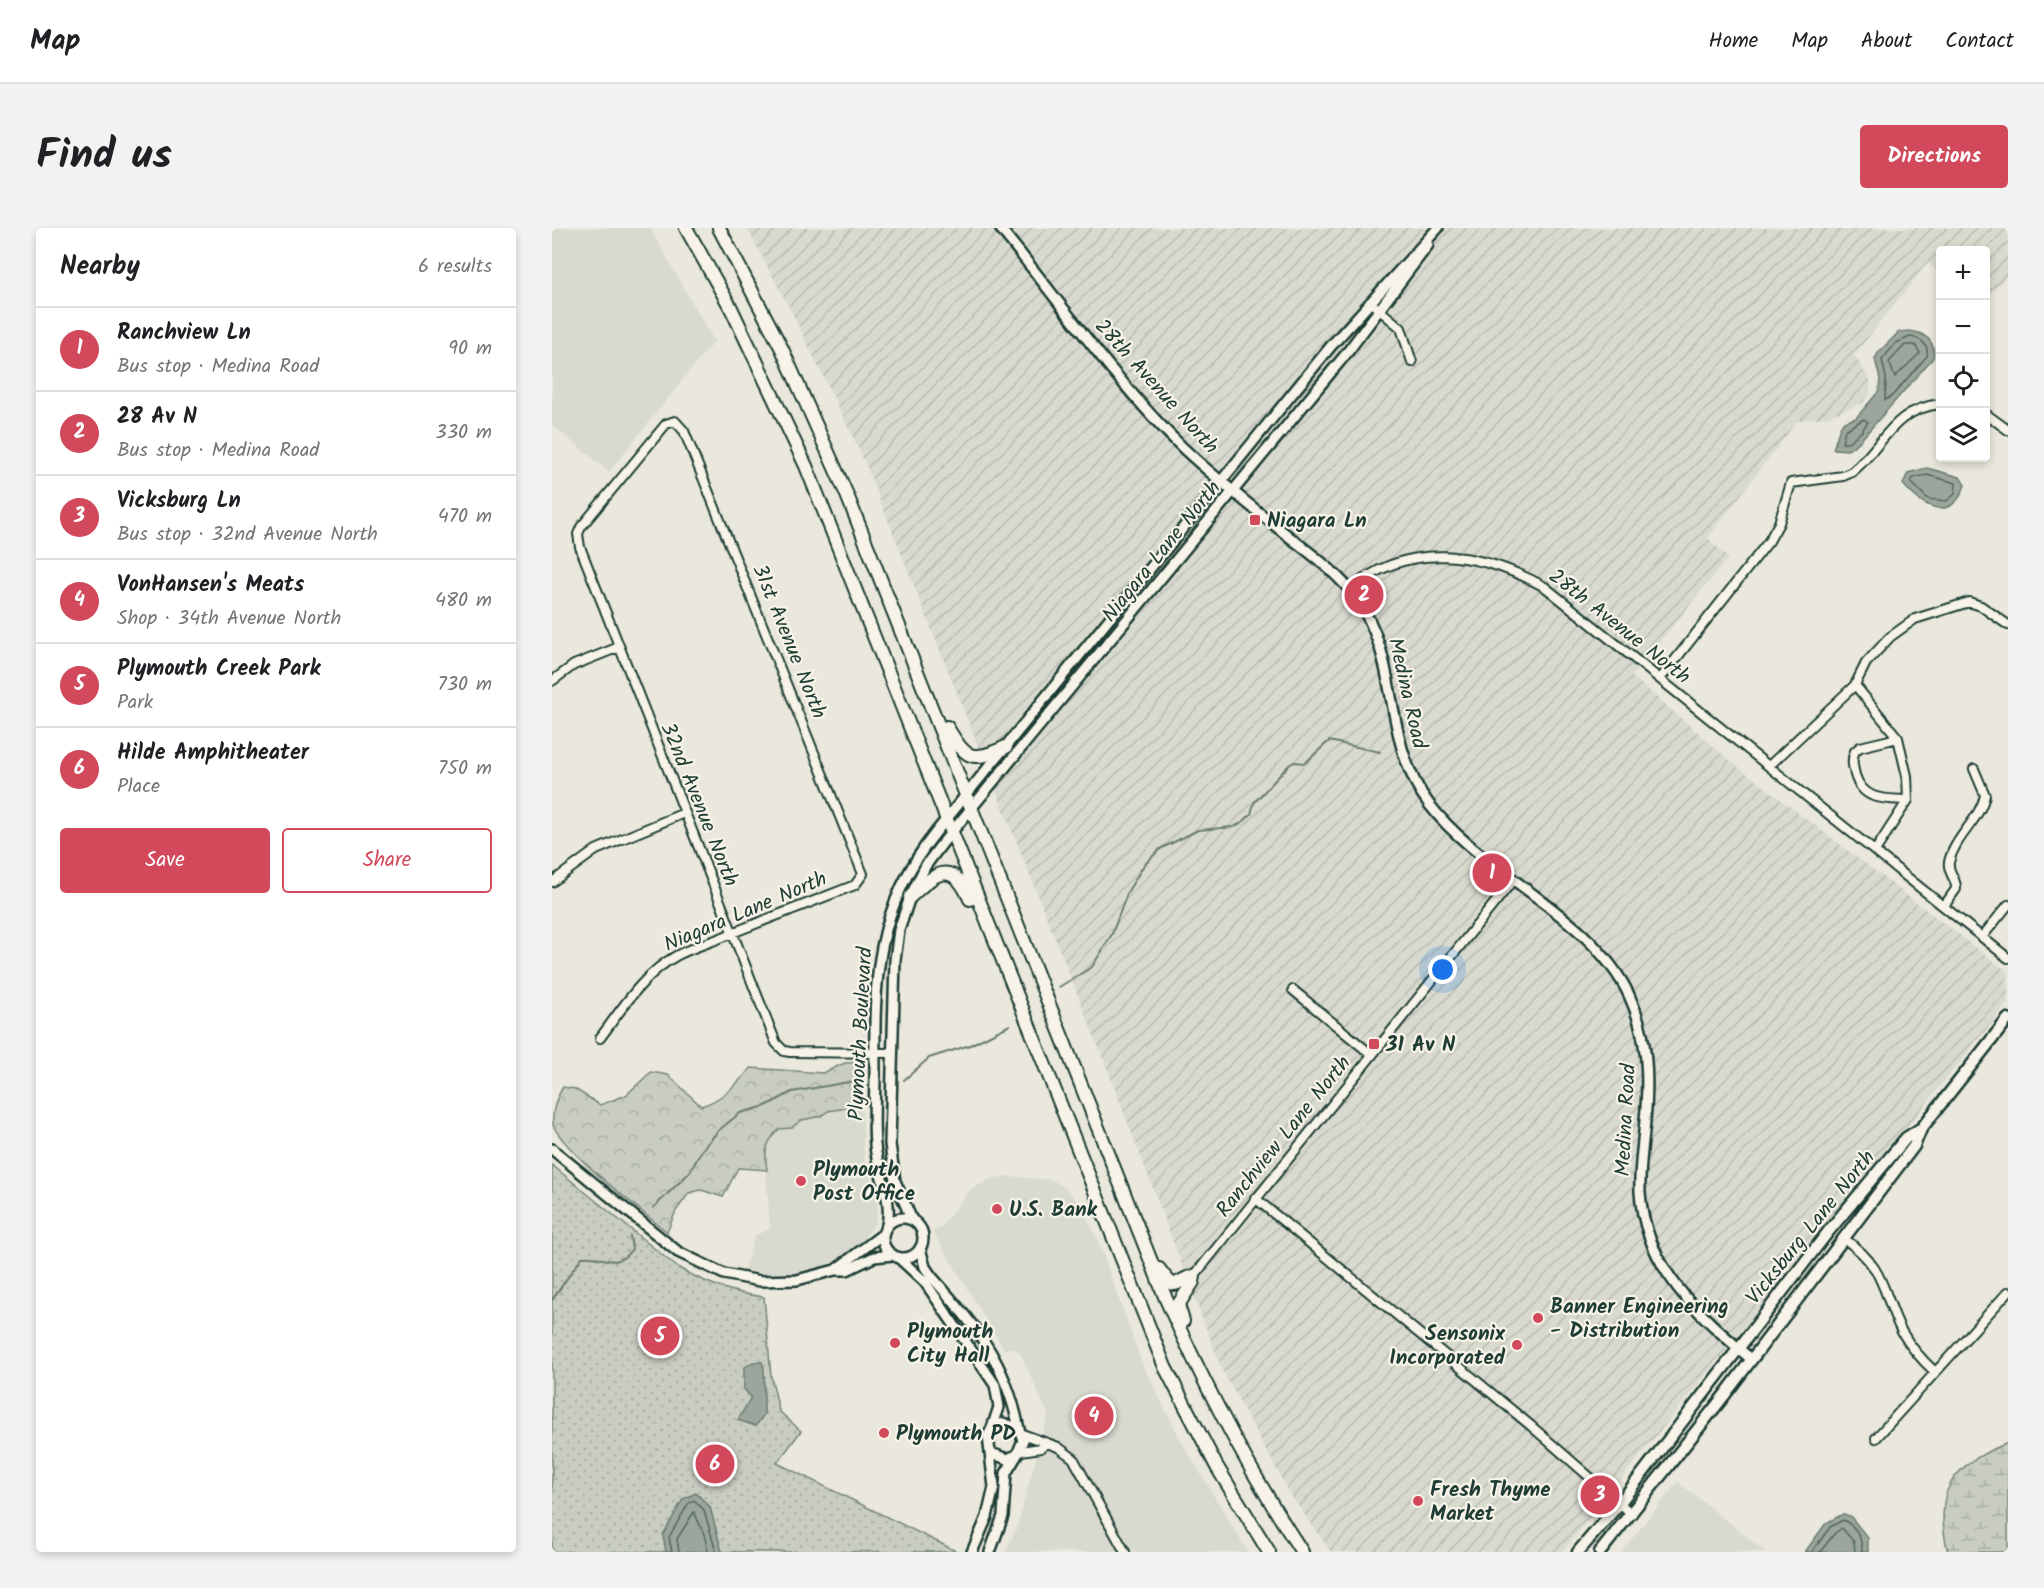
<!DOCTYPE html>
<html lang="en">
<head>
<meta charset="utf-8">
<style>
  :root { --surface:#fff; --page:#f2f2f2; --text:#202124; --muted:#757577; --line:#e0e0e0; --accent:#d1495b }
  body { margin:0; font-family:Kalam,sans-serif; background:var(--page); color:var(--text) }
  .controls { position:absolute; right:18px; top:18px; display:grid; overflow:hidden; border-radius:6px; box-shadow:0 3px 9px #0003 }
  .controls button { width:54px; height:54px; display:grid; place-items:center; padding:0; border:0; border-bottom:2px solid var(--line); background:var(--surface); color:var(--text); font:30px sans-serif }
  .you { position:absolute; left:891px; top:742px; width:21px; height:21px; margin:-15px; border:4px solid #fff; border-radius:50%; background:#1a73e8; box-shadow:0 0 0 9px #1a73e833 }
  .badge { display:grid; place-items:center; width:39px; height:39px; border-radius:50%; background:var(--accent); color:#fff; font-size:20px; font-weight:700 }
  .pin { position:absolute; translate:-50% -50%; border:3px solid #fff; box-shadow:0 2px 6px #0006 }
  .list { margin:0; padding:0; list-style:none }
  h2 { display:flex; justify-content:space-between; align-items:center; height:78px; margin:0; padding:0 24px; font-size:26px }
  h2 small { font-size:20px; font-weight:400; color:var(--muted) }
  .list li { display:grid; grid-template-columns:39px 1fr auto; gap:18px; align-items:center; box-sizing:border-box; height:84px; padding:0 24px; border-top:2px solid var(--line) }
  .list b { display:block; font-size:22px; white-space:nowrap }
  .list p { margin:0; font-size:20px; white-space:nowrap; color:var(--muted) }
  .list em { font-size:20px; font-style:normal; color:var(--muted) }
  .actions { display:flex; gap:12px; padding:18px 24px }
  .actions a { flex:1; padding:14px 0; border:2px solid var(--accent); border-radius:6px; text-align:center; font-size:21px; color:var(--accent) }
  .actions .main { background:var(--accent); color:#fff }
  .icon { flex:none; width:33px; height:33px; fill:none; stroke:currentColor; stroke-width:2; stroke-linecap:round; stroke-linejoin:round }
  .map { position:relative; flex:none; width:1456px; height:1324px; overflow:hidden; border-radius:6px }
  header { display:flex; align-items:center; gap:36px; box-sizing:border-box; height:84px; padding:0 30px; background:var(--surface); border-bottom:2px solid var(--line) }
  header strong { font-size:28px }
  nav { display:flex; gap:33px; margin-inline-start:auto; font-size:21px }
  .intro { display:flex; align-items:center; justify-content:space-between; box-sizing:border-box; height:144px; padding:0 36px }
  h1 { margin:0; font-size:42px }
  .button { padding:15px 27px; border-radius:6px; background:var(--accent); color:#fff; font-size:21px; font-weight:700 }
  main { display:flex; gap:36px; padding:0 36px }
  aside { flex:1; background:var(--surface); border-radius:6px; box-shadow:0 3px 9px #0003 }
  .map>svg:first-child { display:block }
</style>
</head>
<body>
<header>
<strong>Map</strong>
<nav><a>Home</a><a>Map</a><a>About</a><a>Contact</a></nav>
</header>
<div class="intro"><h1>Find us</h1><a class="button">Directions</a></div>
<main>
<aside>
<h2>Nearby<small>6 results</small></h2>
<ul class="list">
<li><span class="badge">1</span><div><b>Ranchview Ln</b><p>Bus stop · Medina Road</p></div><em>90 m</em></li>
<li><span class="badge">2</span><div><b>28 Av N</b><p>Bus stop · Medina Road</p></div><em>330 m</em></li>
<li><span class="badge">3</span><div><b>Vicksburg Ln</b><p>Bus stop · 32nd Avenue North</p></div><em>470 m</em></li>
<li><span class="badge">4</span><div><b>VonHansen's Meats</b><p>Shop · 34th Avenue North</p></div><em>480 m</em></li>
<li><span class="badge">5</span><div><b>Plymouth Creek Park</b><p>Park</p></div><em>730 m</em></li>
<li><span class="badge">6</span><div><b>Hilde Amphitheater</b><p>Place</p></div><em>750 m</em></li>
</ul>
<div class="actions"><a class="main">Save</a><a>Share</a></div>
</aside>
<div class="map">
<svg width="1456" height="1324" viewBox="0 0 1456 1324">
  <defs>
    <pattern id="industrial-furrows" width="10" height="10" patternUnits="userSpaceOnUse" patternTransform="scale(1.5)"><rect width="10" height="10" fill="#d9dacf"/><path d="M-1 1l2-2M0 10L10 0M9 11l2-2" fill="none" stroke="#babcb2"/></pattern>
    <pattern id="forest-crowns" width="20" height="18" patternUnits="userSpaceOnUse" patternTransform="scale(1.5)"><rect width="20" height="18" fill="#c8ccc1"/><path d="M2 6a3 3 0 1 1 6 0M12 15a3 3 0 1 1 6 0" fill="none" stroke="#abb0a6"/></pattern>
    <pattern id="wetland-marsh" width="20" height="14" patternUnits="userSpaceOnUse" patternTransform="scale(1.5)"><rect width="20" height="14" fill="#c8ccc1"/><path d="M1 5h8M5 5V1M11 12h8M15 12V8" fill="none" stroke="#abb0a6"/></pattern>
    <pattern id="park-dots" width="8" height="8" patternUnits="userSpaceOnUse" patternTransform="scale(1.5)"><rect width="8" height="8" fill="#c8ccc1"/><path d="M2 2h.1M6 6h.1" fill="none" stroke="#abb0a6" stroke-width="1.8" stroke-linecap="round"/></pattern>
  </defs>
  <rect width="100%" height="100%" fill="#eae8dd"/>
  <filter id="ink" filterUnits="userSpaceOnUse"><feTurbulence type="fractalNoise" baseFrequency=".0167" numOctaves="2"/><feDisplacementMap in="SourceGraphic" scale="12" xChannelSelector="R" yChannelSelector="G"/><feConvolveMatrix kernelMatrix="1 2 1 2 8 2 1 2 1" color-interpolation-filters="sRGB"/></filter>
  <g filter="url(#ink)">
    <!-- built -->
    <path fill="#d9dacf" d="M0 0H98L162 113 57 244 0 197Z
      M301 879H310L312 929 326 975 324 994 301 1025 265 1041 240 1047 191 1045 203 1007 218 1001 212 924 218 910 227 901 239 900 250 892 269 888 276 883Z
      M455 948 500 952 514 960 529 978 546 1012 591 1138 632 1218 696 1324H453L465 1299 496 1186 468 1125 463 1121H452L381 1004 389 999 417 963 438 951Z
      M1126 1254 1214 1324H1069Z"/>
    <!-- industrial -->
    <path fill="url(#industrial-furrows)" d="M195 0H1456V47L1434 69V22H1388V45L1376 35 1302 127 1318 152V165L1311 175 1275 189 1245 193 1156 310 1176 330 1080 448 1181 535 1456 744V775L1010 1324H779L739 1268 670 1142 558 848 311 230 242 89Z"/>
    <!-- forest -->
    <path fill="url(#forest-crowns)" stroke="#74847a" stroke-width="1.5" d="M293 835H306L312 844 309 868 301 879 276 883 269 888 250 892 239 900 227 901C214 914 212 923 215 942L186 940 171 969 149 962 137 965 124 983 115 1004C88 981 14 926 1 897 0 883 4 870 11 859L23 861 48 877 74 867 99 844 116 847 149 878C170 872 185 856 199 840L271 845Z"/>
    <!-- wetland -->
    <path fill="url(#wetland-marsh)" stroke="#74847a" stroke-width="1.5" d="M1456 1215V1324H1396C1381 1264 1398 1237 1456 1215Z"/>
    <!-- park -->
    <path fill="url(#park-dots)" stroke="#74847a" stroke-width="1.5" d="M0 937 125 1039C153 1055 179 1065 212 1069L219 1148 227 1183 249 1203 225 1235 406 1324H0Z"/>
    <!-- water -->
    <path fill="#9ca69c" stroke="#6a7c72" stroke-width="1.5" d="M1358 103C1373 105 1384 113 1381 130L1307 214 1296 222 1281 221 1288 199 1292 194 1304 190 1327 163 1328 151 1323 131 1326 125 1347 104Z
      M1375 240 1408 249 1413 257C1400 295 1371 280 1351 256L1356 245Z
      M201 1134H210L212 1141V1186L204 1198 186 1192 199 1169 192 1161V1140Z
      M144 1265 158 1279 170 1324H114L111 1307 131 1271Z
      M1291 1286 1298 1288 1316 1310V1324H1253L1274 1295Z"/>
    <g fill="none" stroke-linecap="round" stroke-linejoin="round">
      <!-- shore -->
      <path stroke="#51675e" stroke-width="1.5" d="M1358 109C1368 110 1377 116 1375 128L1340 168 1333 172 1334 150 1330 132 1344 115Z
        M1353 117H1363L1368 125 1343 149 1337 134Z
        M1312 191 1316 194 1309 204 1295 215H1290L1293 202Z
        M1375 247 1404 255 1403 266 1395 273 1376 271 1359 254 1361 250Z
        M120 1324 117 1309 136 1276 142 1272 152 1282 164 1324
        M127 1324 125 1311 142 1284 152 1306 156 1324
        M1260 1324 1278 1299 1291 1292C1304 1298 1310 1310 1310 1324
        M1268 1324 1283 1305 1290 1300 1302 1314 1303 1324"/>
      <!-- stream -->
      <path stroke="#6a7c72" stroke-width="2" d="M507 759 540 739 560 706 576 663 592 637 608 621 646 602 682 599 692 593 699 586 702 575 737 537 742 534 753 535 777 513 828 524
        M352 852 377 830 418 817 458 797
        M101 980 138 944 150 922 167 902 188 885 214 878 240 864 308 852
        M0 1072 30 1029C52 1026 63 1044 80 1021L78 1008"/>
      <defs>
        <path id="minor" d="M818 74 849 100 860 134
          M1434 186 1456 202
          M797 362C857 311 929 324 993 359L1456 730
          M1108 451 1217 313 1227 295 1239 255 1291 248 1300 244C1333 217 1339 182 1388 176
          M0 453 22 437 67 419
          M1303 457 1346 510 1355 548 1356 572 1323 623
          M1346 510 1308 519 1303 523C1299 532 1301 538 1303 547 1311 573 1333 571 1356 572
          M1217 538 1303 457 1314 435 1338 409 1363 391 1417 374 1429 378 1456 397
          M0 654 44 622 132 585
          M1392 678 1404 661C1405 651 1395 644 1397 634 1403 608 1428 592 1433 567L1422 541
          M1430 709 1456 677
          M741 762 820 827
          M48 810C70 781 91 746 124 728 142 718 162 714 180 705L303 657 311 646 132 203 123 193 114 196 29 299 26 306 28 319 224 815 232 823 238 824 339 825
          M703 970 978 1197 1080 1286
          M1291 1010C1335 1040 1329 1063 1350 1104 1359 1120 1370 1132 1383 1144
          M642 1048 962 651
          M470 1206 506 1219 521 1230 573 1324
          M1324 1210 1456 1064
          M469 1223 489 1220 495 1215"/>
        <path id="tertiary" d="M448 0C507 72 564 155 631 220 664 251 700 279 735 307 759 326 785 344 804 370 850 433 829 513 877 576 930 646 1039 686 1077 767 1096 808 1097 849 1093 893 1091 916 1087 941 1088 964 1093 1040 1145 1085 1199 1131
          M0 921 126 1024 172 1046 208 1053 245 1052 283 1042H295L322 1029 341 1027
          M331 1010a20 20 0 1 1 40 0a20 20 0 1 1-40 0Z
          M360 992 343 953 338 916 343 732 347 702 358 669 374 637 389 617 794 126 876 17
          M335 997C341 969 325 945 323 917 321 893 323 869 323 844 322 751 323 680 384 604L779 118 886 0
          M368 1020 373 1039 379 1048C423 1097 454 1134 467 1201
          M346 1029 373 1054 443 1157 447 1179 440 1200
          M283 1042 331 1006
          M420 1324 435 1289 442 1259 436 1208 440 1200 451 1195 467 1201 471 1212 465 1227 455 1231 439 1225
          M438 1324 451 1288 454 1245 465 1227"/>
        <path id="secondary" d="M1026 1324 1067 1276 1276 1004 1354 910 1368 901
          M1048 1324 1168 1173 1362 918 1369 901 1456 791"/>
        <path id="primary" d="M134 0 179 80 254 238 613 1139 665 1239 717 1324
          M167 0 230 121 295 267 614 1071C653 1159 697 1243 750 1324
          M395 499C414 531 419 535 454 519
          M358 669C383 645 400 630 418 671
          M607 1041C626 1067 621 1052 642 1048
          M631 1093 626 1077 641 1054 642 1048"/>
      </defs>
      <!-- minor casing -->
      <use href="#minor" stroke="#1f3d34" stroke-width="12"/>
      <!-- tertiary casing -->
      <use href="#tertiary" stroke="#1f3d34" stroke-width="14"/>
      <!-- secondary casing -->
      <use href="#secondary" stroke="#1f3d34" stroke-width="15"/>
      <!-- primary casing -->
      <use href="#primary" stroke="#1f3d34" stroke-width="16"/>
      <!-- minor -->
      <use href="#minor" stroke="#f7f3e8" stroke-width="8"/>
      <!-- tertiary -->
      <use href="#tertiary" stroke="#f7f3e8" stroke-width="9"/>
      <!-- secondary -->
      <use href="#secondary" stroke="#f7f3e8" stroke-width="10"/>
      <!-- primary -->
      <use href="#primary" stroke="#f7f3e8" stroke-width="12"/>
    </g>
  </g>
  <!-- markers -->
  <g fill="#d1495b" stroke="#f7f3e8" stroke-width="2">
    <rect x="697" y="286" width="12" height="12" rx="3"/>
    <rect x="816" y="810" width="12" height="12" rx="3"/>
    <circle cx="249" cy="953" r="6"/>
    <circle cx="445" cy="981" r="6"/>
    <circle cx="986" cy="1090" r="6"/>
    <circle cx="343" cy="1115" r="6"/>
    <circle cx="965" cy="1117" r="6"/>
    <circle cx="332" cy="1205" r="6"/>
    <circle cx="866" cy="1273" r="6"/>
  </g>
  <g text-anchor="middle" stroke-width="4.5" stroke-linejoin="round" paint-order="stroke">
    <!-- street labels -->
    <g font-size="21" fill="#1f3d34" stroke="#f7f3e8">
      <text transform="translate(605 158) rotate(48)" y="7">28th Avenue North</text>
      <text transform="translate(609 323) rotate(-51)" y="7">Niagara Lane North</text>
      <text transform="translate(1068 398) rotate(38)" y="7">28th Avenue North</text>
      <text transform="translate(238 413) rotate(68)" y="7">31st Avenue North</text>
      <text transform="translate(856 465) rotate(77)" y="7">Medina Road</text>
      <text transform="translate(148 576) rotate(68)" y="7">32nd Avenue North</text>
      <text transform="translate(193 683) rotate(-23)" y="7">Niagara Lane North</text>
      <text transform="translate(308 806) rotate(-87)" y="7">Plymouth Boulevard</text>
      <text transform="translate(1073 892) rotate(-87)" y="7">Medina Road</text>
      <text transform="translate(731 908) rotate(-51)" y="7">Ranchview Lane North</text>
      <text transform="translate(1258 999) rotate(-51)" y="7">Vicksburg Lane North</text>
    </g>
    <!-- poi labels -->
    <g font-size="21" font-weight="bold" fill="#1f3d34" stroke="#f7f3e8" text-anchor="start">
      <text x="715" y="299">Niagara Ln</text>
      <text x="834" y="823">31 Av N</text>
      <text x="261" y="948">Plymouth<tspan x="261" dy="24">Post Office</tspan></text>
      <text x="457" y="988">U.S. Bank</text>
      <text x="998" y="1085">Banner Engineering<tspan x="998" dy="24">- Distribution</tspan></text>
      <text x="355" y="1110">Plymouth<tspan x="355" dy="24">City Hall</tspan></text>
      <text x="953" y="1112" text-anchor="end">Sensonix<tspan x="953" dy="24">Incorporated</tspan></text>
      <text x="344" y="1212">Plymouth PD</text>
      <text x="878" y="1268">Fresh Thyme<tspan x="878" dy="24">Market</tspan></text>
    </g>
  </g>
</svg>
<div class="controls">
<button>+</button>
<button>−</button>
<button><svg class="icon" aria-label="locate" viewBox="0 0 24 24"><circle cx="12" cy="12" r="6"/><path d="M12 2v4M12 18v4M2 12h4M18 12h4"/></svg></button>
<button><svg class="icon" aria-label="layers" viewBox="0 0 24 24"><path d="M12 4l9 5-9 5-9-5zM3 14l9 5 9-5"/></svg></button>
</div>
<div class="you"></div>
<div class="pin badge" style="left:940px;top:645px">1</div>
<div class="pin badge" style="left:812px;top:367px">2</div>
<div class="pin badge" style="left:1048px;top:1267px">3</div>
<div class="pin badge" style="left:542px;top:1188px">4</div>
<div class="pin badge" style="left:108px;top:1108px">5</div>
<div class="pin badge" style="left:163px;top:1236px">6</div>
</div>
</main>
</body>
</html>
